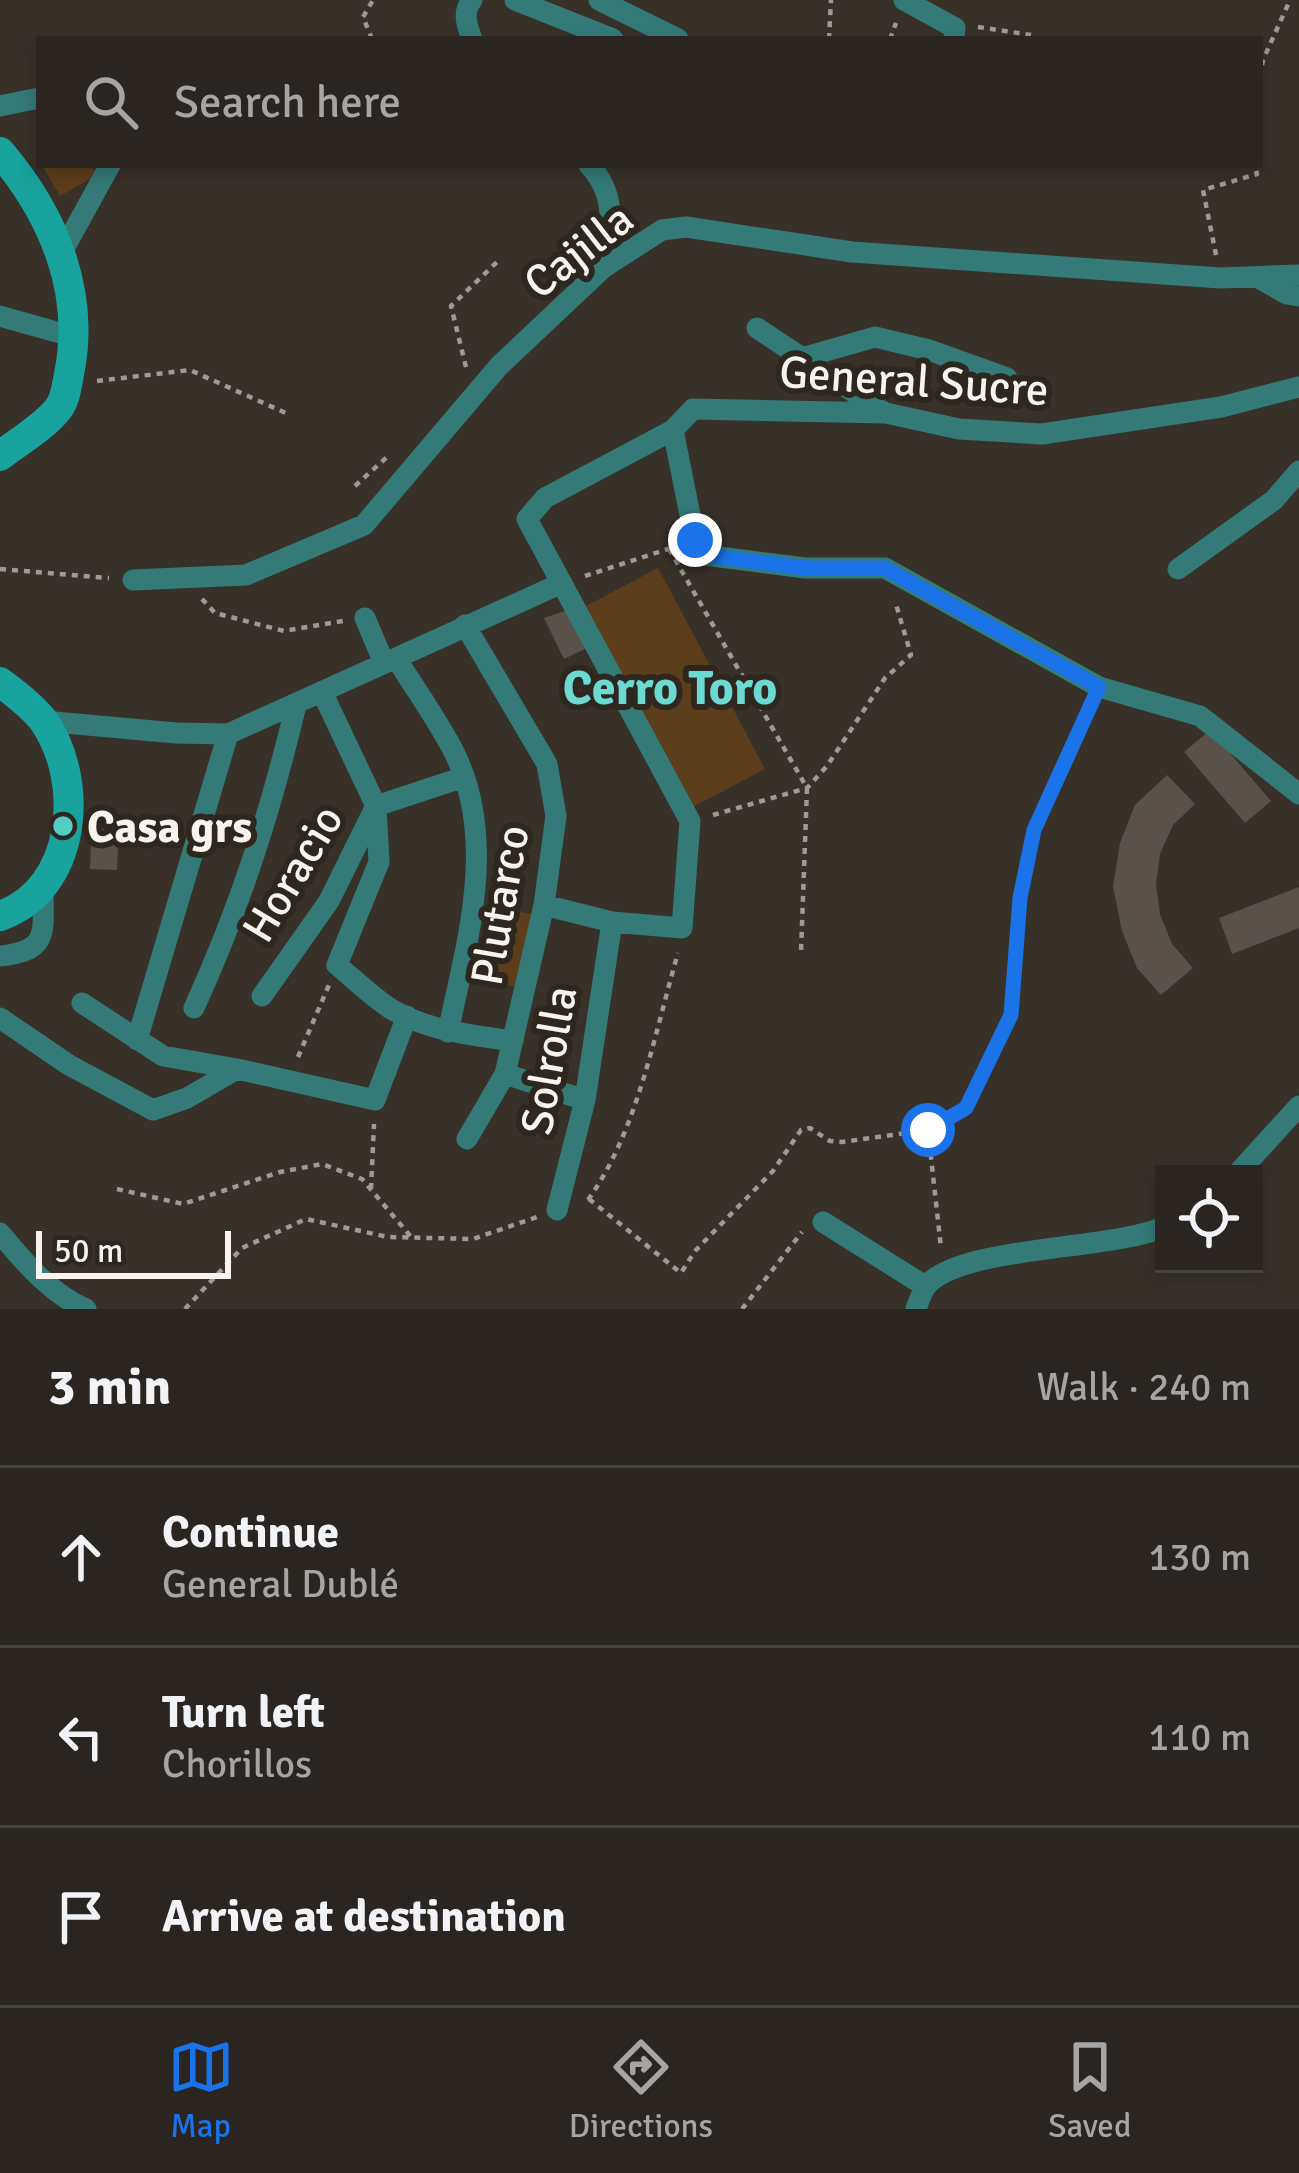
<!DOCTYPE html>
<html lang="en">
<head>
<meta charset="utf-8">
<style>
  :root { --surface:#2a2520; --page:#36312d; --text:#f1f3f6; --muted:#a5a5a5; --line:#46423e; --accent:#1a73e8 }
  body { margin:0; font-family:Signika,sans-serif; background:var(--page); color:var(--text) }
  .controls { position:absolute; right:36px; bottom:36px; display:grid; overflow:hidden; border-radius:0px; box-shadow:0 6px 18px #0003 }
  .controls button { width:108px; height:108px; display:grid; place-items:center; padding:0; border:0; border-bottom:3px solid var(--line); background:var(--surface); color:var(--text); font:60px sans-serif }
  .scale { position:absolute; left:36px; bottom:30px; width:195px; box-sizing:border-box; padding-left:12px; border:6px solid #f8f3ef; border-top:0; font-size:33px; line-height:42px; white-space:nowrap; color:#f8f3ef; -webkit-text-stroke:9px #2e2720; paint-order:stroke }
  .stop { position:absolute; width:36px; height:36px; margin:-27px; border:9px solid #1a73e8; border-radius:50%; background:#fff }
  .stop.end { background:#1a73e8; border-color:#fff; box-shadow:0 3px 12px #0008 }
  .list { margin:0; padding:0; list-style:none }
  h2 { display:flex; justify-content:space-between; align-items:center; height:156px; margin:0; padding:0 48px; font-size:51px }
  h2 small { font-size:39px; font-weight:400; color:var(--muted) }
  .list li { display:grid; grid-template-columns:78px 1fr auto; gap:36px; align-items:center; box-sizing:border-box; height:180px; padding:0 48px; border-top:3px solid var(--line) }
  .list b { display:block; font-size:45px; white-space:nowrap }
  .list p { margin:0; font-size:39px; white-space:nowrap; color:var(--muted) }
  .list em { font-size:39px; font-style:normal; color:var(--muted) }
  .icon { flex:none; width:66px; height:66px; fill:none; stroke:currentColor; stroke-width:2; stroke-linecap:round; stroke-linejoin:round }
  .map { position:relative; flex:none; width:1299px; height:1309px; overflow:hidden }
  .search { position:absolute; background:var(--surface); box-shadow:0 6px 18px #0003; left:36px; right:36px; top:36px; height:132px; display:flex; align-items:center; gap:30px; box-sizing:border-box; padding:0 42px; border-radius:0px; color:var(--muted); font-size:45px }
  .sheet { height:696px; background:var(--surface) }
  nav { display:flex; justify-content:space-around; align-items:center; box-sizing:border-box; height:168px; border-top:3px solid var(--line); background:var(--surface); font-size:33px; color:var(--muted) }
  nav a { display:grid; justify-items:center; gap:6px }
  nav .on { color:var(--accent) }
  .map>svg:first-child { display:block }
</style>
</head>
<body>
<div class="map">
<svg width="1299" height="1309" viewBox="0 0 1299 1309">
  <rect width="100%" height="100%" fill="#38312a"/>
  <!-- green -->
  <path fill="#5d3e1b" d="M42 165H91L97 175 60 196Z
    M658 568 765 769 693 807 586 606Z
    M493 908 539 915 522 989 476 976Z"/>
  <!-- building -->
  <path fill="#5a524a" d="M565 611 576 614 593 645 564 659 544 618Z
    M1210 730 1271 801 1245 823 1184 752Z
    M1167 775 1195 804 1173 825 1160 854 1156 885 1160 914 1172 944 1193 968 1161 995 1137 968 1122 931 1113 887 1120 843 1135 805Z
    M92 822 119 823 117 870 90 869Z
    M1299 887V928L1232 954 1219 918Z"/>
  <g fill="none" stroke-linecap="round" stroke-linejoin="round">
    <!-- path -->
    <path stroke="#a09a94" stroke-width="4.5" stroke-dasharray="6 6" stroke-linecap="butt" d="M978 27 1031 35
      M372 39 363 17 373 0
      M829 39 831 0
      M890 39 896 23
      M1260 77 1263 60 1290 0
      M1216 255 1203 190 1257 174 1255 165
      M466 367 451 306 497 262
      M97 381 190 370 288 414
      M355 486 387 457 389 459
      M669 549 807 788 801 952
      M0 569 109 578
      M585 576 671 548
      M202 599 215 613 284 631 343 621
      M713 815 807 788 827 766 885 678 911 655 895 601
      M495 902 520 904
      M298 1057 329 985
      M928 1130 941 1248
      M117 1189 183 1204 280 1172 322 1164 362 1179 412 1238
      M371 1189 374 1124
      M589 1199 681 1273 695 1251 773 1171 801 1130 810 1128 830 1141 842 1142 928 1130 966 1108 1011 1015 1020 898 1034 829 1090 707
      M588 1200C638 1130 654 1035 678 953
      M185 1309 242 1248 306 1219 388 1237 473 1239 537 1217
      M742 1309 802 1232"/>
    <!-- minor -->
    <path stroke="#347b77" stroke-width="21" d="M515 0 613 39
      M599 0 678 39
      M904 0 955 28 954 39
      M472 39C467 26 462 12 472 0
      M0 106 39 98
      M589 165C619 197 610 228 603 268
      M61 254 110 165
      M1257 277 1287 294 1299 296
      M0 316 74 337
      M757 328 885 413
      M798 359 875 337 929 350 1007 378
      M673 430 695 540 704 555 805 568H885L1099 687 1200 716 1299 794
      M1178 569 1274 500 1299 471
      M133 580 246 575 364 525 499 366 603 268 662 230 686 227 852 252 1220 278 1299 275
      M365 618 384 663
      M465 625 547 764 556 816 544 905 505 1074 467 1139
      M396 658C415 689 437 719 454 752 498 840 467 942 448 1032
      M323 694 376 806 379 862 337 965C354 979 372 997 391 1009 428 1031 471 1035 513 1041
      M43 721 176 733 228 734 562 583
      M544 905 612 922 682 928 690 821 527 519 545 498 673 430 693 409 886 413 959 429 1042 434 1221 407 1299 387
      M0 956C50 951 43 932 43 889
      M262 996 329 901 376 806 464 777
      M82 1003 163 1056 237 1069
      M194 1008C240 907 270 814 296 705
      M0 1018 69 1065 153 1110 187 1098 237 1069 375 1100 407 1016
      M137 1040 228 734
      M505 1074 585 1100
      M1237 1174 1299 1106
      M557 1210 585 1100 612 922
      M823 1222 925 1286
      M0 1233C23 1261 52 1295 86 1309
      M916 1309C919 1301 922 1290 928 1284 964 1246 1111 1250 1164 1227"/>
    <!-- secondary -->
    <path stroke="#18a39e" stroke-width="30" d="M0 152C53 214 86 292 69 374 67 385 65 401 58 409 44 427 18 442 0 456
      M0 682C15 693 31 705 43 720 86 781 77 889 0 916"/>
  </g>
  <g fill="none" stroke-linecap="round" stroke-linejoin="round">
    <!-- route -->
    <path stroke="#1a73e8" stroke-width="15" d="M695 540 704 555 805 568H884L1099 687 1034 830 1020 898 1011 1015 966 1108 928 1130"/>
  </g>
  <!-- markers -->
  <circle fill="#54cdc8" stroke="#2e2720" stroke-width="4.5" cx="63" cy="826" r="12"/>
  <g text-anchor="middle" stroke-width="12" stroke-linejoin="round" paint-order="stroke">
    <!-- street labels -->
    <g font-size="45" fill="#f8f3ef" stroke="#2e2720">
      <text transform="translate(578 250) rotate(-38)" y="16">Cajilla</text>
      <text transform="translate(914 380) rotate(4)" y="16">General Sucre</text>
      <text transform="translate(292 873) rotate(-59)" y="16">Horacio</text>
      <text transform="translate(499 905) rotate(-80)" y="16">Plutarco</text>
      <text transform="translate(548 1060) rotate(-80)" y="16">Solrolla</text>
    </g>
    <!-- poi labels -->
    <g font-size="45" font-weight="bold" fill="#f8f3ef" stroke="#2e2720" text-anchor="start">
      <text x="87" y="842">Casa grs</text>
    </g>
    <!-- neighbourhood labels -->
    <g font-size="48" font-weight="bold" fill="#6dd9d3" stroke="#2e2720">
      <text x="670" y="704">Cerro Toro</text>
    </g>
  </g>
</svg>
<div class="controls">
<button><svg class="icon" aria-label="locate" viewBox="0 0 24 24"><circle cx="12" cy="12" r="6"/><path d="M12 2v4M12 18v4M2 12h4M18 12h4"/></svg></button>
</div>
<div class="scale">50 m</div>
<div class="stop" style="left:928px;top:1130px"></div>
<div class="stop end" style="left:695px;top:540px"></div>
<div class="search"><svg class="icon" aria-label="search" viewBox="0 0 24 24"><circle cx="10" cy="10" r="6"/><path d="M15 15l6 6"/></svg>Search here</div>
</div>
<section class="sheet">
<h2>3 min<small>Walk · 240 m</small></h2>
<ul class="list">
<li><svg class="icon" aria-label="ahead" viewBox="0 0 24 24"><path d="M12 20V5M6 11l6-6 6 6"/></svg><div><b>Continue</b><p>General Dublé</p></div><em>130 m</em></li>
<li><svg class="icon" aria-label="left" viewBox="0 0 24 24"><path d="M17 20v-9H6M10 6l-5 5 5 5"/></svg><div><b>Turn left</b><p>Chorillos</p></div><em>110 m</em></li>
<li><svg class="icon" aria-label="arrive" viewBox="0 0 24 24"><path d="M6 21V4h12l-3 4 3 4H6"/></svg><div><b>Arrive at destination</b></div></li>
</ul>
</section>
<nav>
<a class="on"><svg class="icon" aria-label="map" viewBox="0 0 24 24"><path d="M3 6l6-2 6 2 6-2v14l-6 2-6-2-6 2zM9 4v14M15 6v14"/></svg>Map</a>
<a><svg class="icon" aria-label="directions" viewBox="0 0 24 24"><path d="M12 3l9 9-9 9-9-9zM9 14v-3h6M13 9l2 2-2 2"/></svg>Directions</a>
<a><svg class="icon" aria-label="saved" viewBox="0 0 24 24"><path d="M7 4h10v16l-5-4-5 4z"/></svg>Saved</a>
</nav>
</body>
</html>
